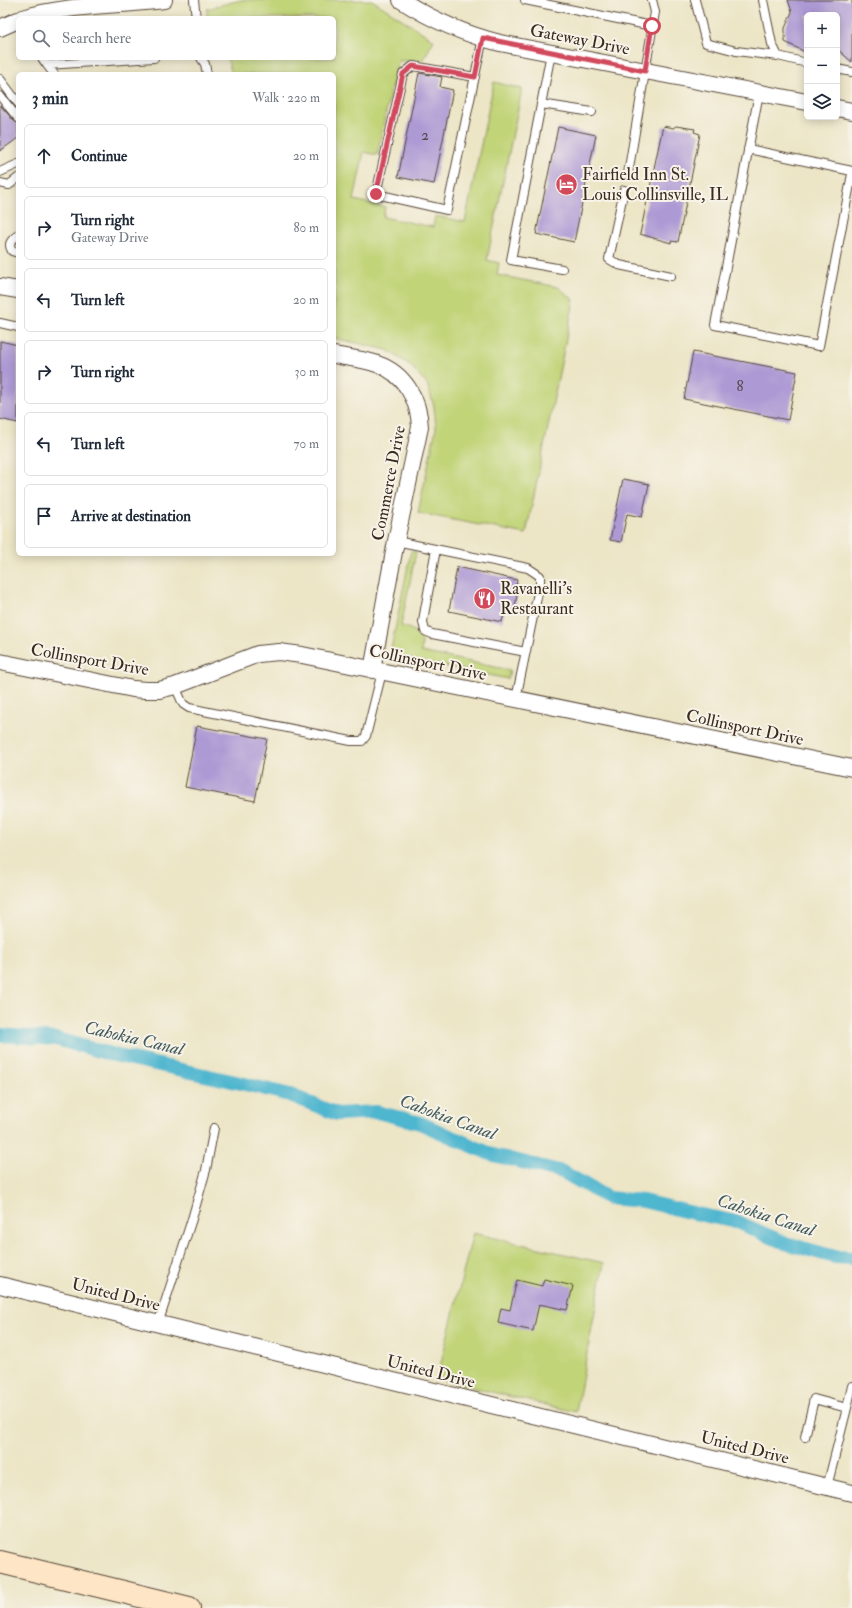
<!DOCTYPE html>
<html lang="en">
<head>
<meta charset="utf-8">
<style>
  :root { --surface:#fff; --page:#f2f2f3; --text:#1f2937; --muted:#747a83; --line:#e0e1e3 }
  body { margin:0; font-family:"IM FELL Double Pica",serif; background:var(--page); color:var(--text) }
  .controls { position:absolute; right:12px; top:12px; display:grid; overflow:hidden; border-radius:6px; box-shadow:0 2px 10px #0003 }
  .controls button { width:36px; height:36px; display:grid; place-items:center; padding:0; border:0; border-bottom:1px solid var(--line); background:var(--surface); color:var(--text); font:20px sans-serif }
  .stop { position:absolute; width:12px; height:12px; margin:-9px; border:3px solid #d1495b; border-radius:50%; background:#fff }
  .stop.end { background:#d1495b; border-color:#fff; box-shadow:0 1px 4px #0008 }
  .list { margin:0; padding:0; list-style:none }
  h2 { display:flex; justify-content:space-between; align-items:center; height:52px; margin:0; padding:0 16px; font-size:17px }
  h2 small { font-size:13px; font-weight:400; color:var(--muted) }
  .list li { display:grid; grid-template-columns:26px 1fr auto; gap:12px; align-items:center; box-sizing:border-box; height:64px; margin:0 8px 8px; padding:0 8px; border:1px solid var(--line); border-radius:6px }
  .list b { display:block; font-size:15px; white-space:nowrap }
  .list p { margin:0; font-size:13px; white-space:nowrap; color:var(--muted) }
  .list em { font-size:13px; font-style:normal; color:var(--muted) }
  .icon { flex:none; width:22px; height:22px; fill:none; stroke:currentColor; stroke-width:2; stroke-linecap:round; stroke-linejoin:round }
  .map { position:relative; flex:none; width:852px; height:1608px; overflow:hidden }
  .search { position:absolute; background:var(--surface); box-shadow:0 2px 10px #0003; left:16px; top:16px; width:320px; height:44px; display:flex; align-items:center; gap:10px; box-sizing:border-box; padding:0 14px; border-radius:6px; color:var(--muted); font-size:15px }
  .panel { position:absolute; background:var(--surface); box-shadow:0 2px 10px #0003; left:16px; top:72px; width:320px; height:484px; border-radius:6px }
  .map>svg:first-child { display:block }
</style>
</head>
<body>
<div class="map">
<svg width="852" height="1608" viewBox="0 0 852 1608">
  <rect width="100%" height="100%" fill="#f7f3e8"/>
  <filter id="ink" filterUnits="userSpaceOnUse"><feTurbulence type="fractalNoise" baseFrequency=".025" numOctaves="2"/><feDisplacementMap in="SourceGraphic" scale="8" xChannelSelector="R" yChannelSelector="G"/><feConvolveMatrix kernelMatrix="1 2 1 2 8 2 1 2 1" color-interpolation-filters="sRGB"/></filter>
  <filter id="wash" filterUnits="userSpaceOnUse"><feTurbulence type="fractalNoise" baseFrequency=".012" numOctaves="4" result="noise"/><feDisplacementMap in="SourceGraphic" scale="16" xChannelSelector="R" yChannelSelector="G"/><feGaussianBlur stdDeviation="0.9" result="paint"/><feColorMatrix in="noise" values="0 0 0 0 0 0 0 0 0 0 0 0 0 0 0 0 0 1.4 0 .05"/><feComposite in="paint" operator="in"/></filter>
  <g filter="url(#wash)">
    <rect width="100%" height="100%" fill="#ece5c6"/>
    <!-- green -->
    <path fill="#c1d478" stroke="#7e7f4b" d="M240 0H372L434 40 423 60 399 61 391 88 377 155 364 152 354 200 385 207 383 217 433 227 435 216 465 222 494 82 522 89 487 260 499 263 497 275 558 287 574 300 526 534 418 513 436 428 434 406 427 384 410 365 387 350 334 338V74H232L227 58H334V18H207V9Z
      M411 551 416 552 401 626C411 628 417 632 422 642L421 652 510 670 508 679 398 657 394 654 391 649Z
      M473 1233 604 1263 576 1412 437 1379Z"/>
    <g fill="none" stroke-linecap="round" stroke-linejoin="round">
      <!-- canal -->
      <path stroke="#50b6cf" stroke-width="14" d="M0 1035 56 1039 114 1055 245 1084 290 1095 337 1114 377 1112 420 1123 493 1155 563 1172 608 1198 643 1201 697 1214 737 1222 785 1243 835 1257 852 1258"/>
    </g>
    <g id="blocks">
      <!-- building -->
      <path fill="#ad99d4" d="M788 0H852V62L837 49V15H807V53L785 42V28L792 12Z
        M419 73 442 77 440 87 453 90 434 184 398 177Z
        M0 105 14 121 18 123V138L0 151Z
        M663 126 673 128 676 126 695 129 694 132 700 134 678 242 671 241V243L640 234Z
        M558 127 596 135 574 242 536 234Z
        M0 341 18 345V423L0 419Z
        M693 352 797 372 788 420 684 399Z
        M623 479 649 484 642 517 627 514 621 542 610 540Z
        M457 567 517 580 516 585H519L514 612 505 610 502 622 449 611Z
        M197 726 267 739 255 801 185 787Z
        M544 1279 573 1286 567 1310 539 1304 533 1331 498 1323 501 1308 510 1310 517 1280 542 1286Z"/>
    </g>
  </g>
  <g filter="url(#ink)">
    <use href="#blocks" fill-opacity="0" stroke="#564637" stroke-width="1"/>
    <g fill="none" stroke-linecap="round" stroke-linejoin="round">
      <defs>
        <path id="service" d="M194 0 196 18
          M525 0 652 26
          M695 0 706 43 736 51 778 56
          M763 0 772 44 778 56 807 63
          M551 53 511 260 562 269
          M42 58 47 65 154 58
          M201 58 205 64 207 74
          M47 65 54 74
          M837 69 852 72
          M475 77 413 66 403 74 376 194 447 210 480 52 483 38
          M0 79 18 103
          M759 93 715 325 819 346 852 174
          M0 96 18 118
          M541 104 592 112
          M748 149 852 171
          M0 172 18 164
          M628 174 655 12 652 0
          M0 183 9 185 18 178
          M624 190 609 259 619 265 671 276
          M18 235C12 240 7 243 12 251L18 253
          M0 323 18 327
          M396 541 528 568 540 576V583L516 699
          M436 549 424 615 423 622 425 631 432 634 526 652
          M175 686 183 704 189 708 351 741H362L366 736 382 672
          M158 1324 192 1219 206 1170 214 1128
          M847 1408 852 1386
          M805 1437 814 1399 847 1408 827 1487"/>
        <path id="minor" d="M401 0C432 20 464 34 500 43L807 102
          M23 18C69 4 117 6 164 0
          M0 28 18 20
          M837 108 852 111
          M0 287 18 290
          M334 355C348 358 364 359 377 364 404 373 419 399 420 427L396 541 372 670
          M0 662 133 689 146 690H159L175 686 258 654 279 652 302 655 852 768
          M0 1285 852 1493"/>
        <path id="secondary" d="M0 1562 189 1608"/>
      </defs>
      <!-- service casing -->
      <use href="#service" stroke="#564637" stroke-width="10"/>
      <!-- minor casing -->
      <use href="#minor" stroke="#564637" stroke-width="18"/>
      <!-- secondary casing -->
      <use href="#secondary" stroke="#564637" stroke-width="24"/>
      <!-- service -->
      <use href="#service" stroke="#fff" stroke-width="8"/>
      <!-- minor -->
      <use href="#minor" stroke="#fff" stroke-width="16"/>
      <!-- secondary -->
      <use href="#secondary" stroke="#fee5c5" stroke-width="22"/>
    </g>
  </g>
  <g fill="none" stroke-linecap="round" stroke-linejoin="round" filter="url(#ink)">
    <!-- route -->
    <path stroke="#d1495b" stroke-width="5" d="M376 194 403 74 413 66 475 77 483 38 645 71 652 26"/>
  </g>
  <!-- icons -->
  <defs>
    <symbol id="hotel-disc" viewBox="-11 -11 22 22"><circle r="9.5" fill="#d1495b" stroke="#f7f3e8"/><path d="M-6-4.5h1.5V1H6V5H4.5V3h-9V5H-6ZM-4 0a1.8 1.8 0 1 1 3.6 0ZM.5 0V-2.5h3Q6-2.5 6 0Z" fill="#fff"/></symbol>
    <symbol id="restaurant-disc" viewBox="-11 -11 22 22"><circle r="9.5" fill="#d1495b" stroke="#f7f3e8"/><path d="M-5-6h1v4h1v-4h1v4h1v-4h1v5L-1.5 .5V6h-2V.5L-5-1ZM5-6V6H3V1.5H1.5Q1.5-4 5-6Z" fill="#fff"/></symbol>
  </defs>
  <g fill-rule="evenodd">
    <use href="#hotel-disc" x="554" y="172" width="25" height="25"/>
    <use href="#restaurant-disc" x="472" y="586" width="25" height="25"/>
  </g>
  <g text-anchor="middle" stroke-width="4" stroke-linejoin="round" paint-order="stroke">
    <!-- number labels -->
    <g font-size="15" fill="#58464c">
      <text x="425" y="140">2</text>
      <text x="740" y="391">8</text>
    </g>
    <!-- street labels -->
    <g font-size="17" fill="#3b2a1e" stroke="#f7f3e8">
      <text transform="translate(580 39) rotate(11)" y="6">Gateway Drive</text>
      <text transform="translate(388 483) rotate(-79)" y="6">Commerce Drive</text>
      <text transform="translate(90 659) rotate(10)" y="6">Collinsport Drive</text>
      <text transform="translate(428 662) rotate(12)" y="6">Collinsport Drive</text>
      <text transform="translate(745 727) rotate(12)" y="6">Collinsport Drive</text>
      <text transform="translate(116 1294) rotate(14)" y="6">United Drive</text>
      <text transform="translate(431 1371) rotate(14)" y="6">United Drive</text>
      <text transform="translate(745 1447) rotate(14)" y="6">United Drive</text>
    </g>
    <!-- poi labels -->
    <g font-size="17" fill="#3b2a1e" stroke="#f7f3e8" text-anchor="start">
      <text x="582" y="180">Fairfield Inn St.<tspan x="582" dy="20">Louis Collinsville, IL</tspan></text>
      <text x="500" y="594">Ravanelli's<tspan x="500" dy="20">Restaurant</tspan></text>
    </g>
    <!-- water labels -->
    <g font-size="18" font-style="italic" fill="#425b5c" stroke="#f7f3e8">
      <text transform="translate(134 1038) rotate(13)" y="6">Cahokia Canal</text>
      <text transform="translate(448 1117) rotate(20)" y="6">Cahokia Canal</text>
      <text transform="translate(766 1215) rotate(18)" y="6">Cahokia Canal</text>
    </g>
  </g>
</svg>
<div class="controls">
<button>+</button>
<button>−</button>
<button><svg class="icon" aria-label="layers" viewBox="0 0 24 24"><path d="M12 4l9 5-9 5-9-5zM3 14l9 5 9-5"/></svg></button>
</div>
<div class="stop" style="left:652px;top:26px"></div>
<div class="stop end" style="left:376px;top:194px"></div>
<div class="search"><svg class="icon" aria-label="search" viewBox="0 0 24 24"><circle cx="10" cy="10" r="6"/><path d="M15 15l6 6"/></svg>Search here</div>
<section class="panel">
<h2>3 min<small>Walk · 220 m</small></h2>
<ul class="list">
<li><svg class="icon" aria-label="ahead" viewBox="0 0 24 24"><path d="M12 20V5M6 11l6-6 6 6"/></svg><div><b>Continue</b></div><em>20 m</em></li>
<li><svg class="icon" aria-label="right" viewBox="0 0 24 24"><path d="M7 20v-9h11M14 6l5 5-5 5"/></svg><div><b>Turn right</b><p>Gateway Drive</p></div><em>80 m</em></li>
<li><svg class="icon" aria-label="left" viewBox="0 0 24 24"><path d="M17 20v-9H6M10 6l-5 5 5 5"/></svg><div><b>Turn left</b></div><em>20 m</em></li>
<li><svg class="icon" aria-label="right" viewBox="0 0 24 24"><path d="M7 20v-9h11M14 6l5 5-5 5"/></svg><div><b>Turn right</b></div><em>30 m</em></li>
<li><svg class="icon" aria-label="left" viewBox="0 0 24 24"><path d="M17 20v-9H6M10 6l-5 5 5 5"/></svg><div><b>Turn left</b></div><em>70 m</em></li>
<li><svg class="icon" aria-label="arrive" viewBox="0 0 24 24"><path d="M6 21V4h12l-3 4 3 4H6"/></svg><div><b>Arrive at destination</b></div></li>
</ul>
</section>
</div>
</body>
</html>
